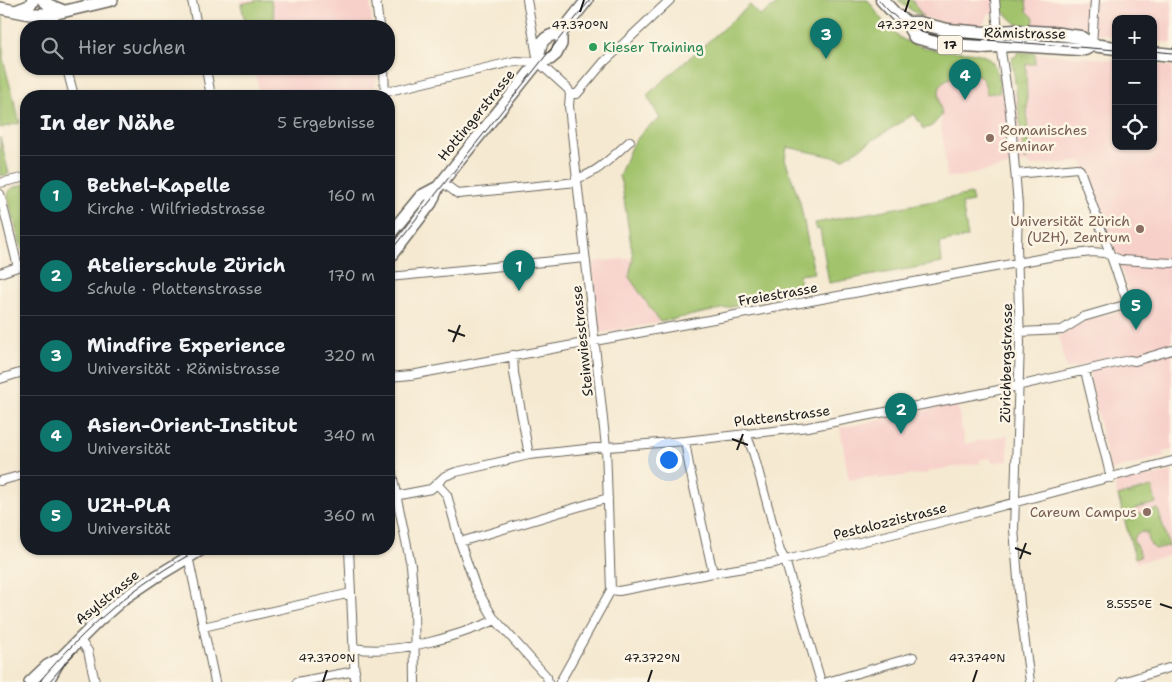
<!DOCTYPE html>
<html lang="de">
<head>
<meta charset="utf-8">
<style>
  :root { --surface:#171b24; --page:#242831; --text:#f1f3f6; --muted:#9ea1a6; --line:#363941; --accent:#0f766e }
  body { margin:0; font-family:"Shantell Sans",sans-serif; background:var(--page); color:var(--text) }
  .controls { position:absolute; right:15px; top:15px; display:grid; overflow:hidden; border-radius:10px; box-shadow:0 1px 4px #0004 }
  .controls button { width:45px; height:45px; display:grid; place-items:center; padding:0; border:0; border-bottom:1px solid var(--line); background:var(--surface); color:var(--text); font:25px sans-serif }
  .you { position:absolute; left:668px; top:459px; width:18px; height:18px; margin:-12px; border:4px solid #fff; border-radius:50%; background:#1a73e8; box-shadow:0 0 0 8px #1a73e833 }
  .badge { display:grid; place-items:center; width:32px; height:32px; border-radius:50%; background:var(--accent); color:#fff; font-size:16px; font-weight:700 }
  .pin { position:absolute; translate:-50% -41px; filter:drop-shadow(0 1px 2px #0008) }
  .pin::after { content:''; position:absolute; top:26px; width:18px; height:15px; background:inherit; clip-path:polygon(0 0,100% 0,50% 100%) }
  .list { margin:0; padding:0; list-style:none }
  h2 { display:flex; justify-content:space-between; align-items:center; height:65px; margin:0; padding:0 20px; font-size:21px }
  h2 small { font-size:16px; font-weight:400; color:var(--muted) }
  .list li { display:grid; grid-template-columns:32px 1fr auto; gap:15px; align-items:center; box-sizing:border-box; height:80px; padding:0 20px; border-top:1px solid var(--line) }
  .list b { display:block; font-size:19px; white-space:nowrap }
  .list p { margin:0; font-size:16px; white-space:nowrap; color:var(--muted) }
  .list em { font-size:16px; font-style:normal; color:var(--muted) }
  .icon { flex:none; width:28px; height:28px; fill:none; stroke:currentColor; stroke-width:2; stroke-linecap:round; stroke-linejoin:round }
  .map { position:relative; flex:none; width:1172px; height:682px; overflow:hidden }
  .search { position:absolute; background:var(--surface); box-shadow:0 1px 4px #0004; left:20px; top:20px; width:375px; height:55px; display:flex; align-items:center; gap:12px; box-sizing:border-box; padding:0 18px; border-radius:20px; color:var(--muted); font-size:19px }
  .panel { position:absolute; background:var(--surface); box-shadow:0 1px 4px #0004; left:20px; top:90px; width:375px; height:465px; border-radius:20px }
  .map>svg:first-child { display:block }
</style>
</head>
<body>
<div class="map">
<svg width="1172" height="682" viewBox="0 0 1172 682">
  <defs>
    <pattern id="grass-tufts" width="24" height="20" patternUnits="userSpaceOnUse" patternTransform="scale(1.25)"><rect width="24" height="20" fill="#a2c36c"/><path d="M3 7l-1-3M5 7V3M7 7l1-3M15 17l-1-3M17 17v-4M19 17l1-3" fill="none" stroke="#8ba75d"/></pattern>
  </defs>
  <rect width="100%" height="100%" fill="#fcf5e5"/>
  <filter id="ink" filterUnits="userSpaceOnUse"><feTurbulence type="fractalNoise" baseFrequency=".02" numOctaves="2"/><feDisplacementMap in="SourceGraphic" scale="10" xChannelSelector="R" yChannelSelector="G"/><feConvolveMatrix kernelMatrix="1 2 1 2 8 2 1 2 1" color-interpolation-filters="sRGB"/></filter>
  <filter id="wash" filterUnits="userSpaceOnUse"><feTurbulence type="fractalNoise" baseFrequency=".0096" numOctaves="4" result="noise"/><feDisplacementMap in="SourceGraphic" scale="20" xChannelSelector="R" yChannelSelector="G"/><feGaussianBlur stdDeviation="1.12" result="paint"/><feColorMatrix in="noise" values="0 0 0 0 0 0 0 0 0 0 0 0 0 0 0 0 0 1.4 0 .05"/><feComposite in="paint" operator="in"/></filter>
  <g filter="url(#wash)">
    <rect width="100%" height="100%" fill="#f5e9d1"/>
    <!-- built -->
    <path fill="#f7d0ca" d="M240 0H370L372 26H246Z
      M898 0H1172V43L1153 41V19H1116V36L1052 27 1017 24 1003 11 989 13 982 26 951 24 921 16Z
      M1018 52 1116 60V146H1153V64L1172 66V450L1163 452 1164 456 1110 471 1091 385 1088 364 1066 369 1059 336 1085 320 1135 308 1082 161 1031 166 1025 162 963 176 947 177 941 122 942 115 939 96V90L942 83 953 77 971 74 983 78 987 94 1016 90 1012 58 1016 56Z
      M254 69H377V72L376 84 371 88 337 96H260Z
      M633 258 629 277 660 322 603 333 600 330 592 262Z
      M957 404 965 444 1008 435V461L991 462V458L980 459V463L928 471V473L879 479 878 476 849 480 840 428Z
      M1172 471V555L1136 563 1114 484 1148 474 1150 477Z"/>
    <!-- grass -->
    <path fill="url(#grass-tufts)" stroke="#5f7044" d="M898 0H912L923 17 911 10Z
      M1018 52 1035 53V64H1026L1028 141 1030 155 1025 161 1012 58 1016 56Z
      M1152 487 1156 503 1134 509 1135 515 1158 509 1169 546 1155 549 1148 541 1147 533 1139 532 1133 539 1141 556 1135 558 1118 496Z"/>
    <!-- green -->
    <path fill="#a2c36c" stroke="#5f7044" d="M259 0H271L276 26H246L241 4Z
      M783 0H868C878 14 888 32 904 40 916 46 928 49 941 51 957 53 981 48 992 62 999 71 999 82 1000 92L987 94C986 90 985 83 983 79 977 69 948 76 942 83 936 92 940 105 942 115L932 126 924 129 914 114 843 159 787 147 785 159 800 202 814 273 799 275 802 293 786 292 769 299 660 322 629 277 633 258 622 186 619 176 631 147 645 129 660 119 647 95 750 5 760 16Z
      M1001 0H1026L1027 11 1034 18 1033 26 1017 24 1003 11Z
      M0 17H3V59L20 123 0 128Z
      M0 137 9 174 0 176Z
      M26 184V254L24 253 21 247 8 197C8 187 18 186 26 184Z
      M971 194 973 202 962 204 968 237 940 243 942 263 829 283 820 229 817 230 815 223Z"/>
  </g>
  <g filter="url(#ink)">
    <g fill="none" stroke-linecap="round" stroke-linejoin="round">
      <defs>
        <path id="street" d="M192 0 197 26
          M376 0 379 26
          M527 0 538 62 568 89 570 94 569 106 606 447 611 590 560 682
          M995 0 998 31 1010 111 1018 205 1017 246 1020 342 1014 529 1020 604 1030 682
          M53 14 56 26
          M1092 45 1095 0
          M67 69 74 96
          M206 69 211 96
          M384 69 385 96
          M570 94H577L603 63 670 0
          M368 96 515 61 538 62
          M1016 174 1077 168 1080 170 1128 304 1083 317 1062 330 1020 332
          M576 178C595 176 616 153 630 141
          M442 182 458 194 577 182
          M0 183 26 177
          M0 194 18 267
          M0 273 26 264
          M389 277 585 258
          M513 355 514 373 529 455
          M1085 371 1111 478
          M389 377 411 375 1049 257 1092 252 1104 253 1121 260 1172 263
          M0 379 26 371
          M746 433 754 455 780 551 785 560 821 682
          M685 441 689 465 713 573
          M389 460 411 565 414 601 415 682
          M0 481 26 474
          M437 484 447 495 460 542 476 588 493 617 547 677 548 682
          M389 497 431 489 445 476 456 472 529 455 595 448 685 441 808 427 1009 388 1129 360 1135 361 1172 350
          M460 542 608 498
          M349 549 355 682
          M188 556 215 682
          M611 590 619 591 713 573 774 563 933 524 1172 461
          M203 627 351 593
          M79 639 88 651 95 682
          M354 648C395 656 457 636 496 620
          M297 682 355 671
          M827 682 913 657
          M1122 682 1172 667"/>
        <path id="secondary" d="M43 0 49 5 64 11
          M0 8 30 14H53L112 0
          M18 10 29 6 33 0
          M538 62C540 44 540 36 561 33
          M389 235 421 196 438 187
          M389 258 431 203 438 187 538 62 550 59 556 54 561 44V33L587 0
          M30 682 47 666 61 658
          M47 682 61 658 98 621 123 599 157 576 202 549"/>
        <path id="primary" d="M882 0 896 15 907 23 915 37 946 45 982 47 1015 45 1079 49H1085L1092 45
          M907 23H919L948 30 984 33 1015 31 1052 33 1080 37 1092 45 1116 48
          M1153 53 1172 55"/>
      </defs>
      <!-- street casing -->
      <use href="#street" stroke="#68645b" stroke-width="10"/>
      <!-- secondary casing -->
      <use href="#secondary" stroke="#68645b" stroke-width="14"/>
      <!-- primary casing -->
      <use href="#primary" stroke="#68645b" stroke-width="15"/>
      <!-- street -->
      <use href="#street" stroke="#fff" stroke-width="8"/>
      <!-- secondary -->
      <use href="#secondary" stroke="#fff" stroke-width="11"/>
      <!-- primary -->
      <use href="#primary" stroke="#fff" stroke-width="12"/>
      <!-- tram -->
      <path stroke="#1c1c1c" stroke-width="1" d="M879 0C894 19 912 31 935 36L1116 50
        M1153 51 1172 53
        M389 253 590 0
        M39 682C85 628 137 582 200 549
        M49 682 75 652"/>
    </g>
  </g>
  <!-- ticks -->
  <path fill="none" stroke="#1c1c1c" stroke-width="2" d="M580 12 584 0M905 12 909 0M448 330 465 336M453 342 460 325M732 439 748 445M737 450 743 434M1015 548 1031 554M1020 559 1026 543M1160 604 1172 608M323 682 327 670M648 682 652 670M973 682 977 670"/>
  <!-- markers -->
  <circle fill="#2e9e5b" stroke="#fcf5e5" stroke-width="2" cx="593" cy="47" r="5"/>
  <g fill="#8d6e63" stroke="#fcf5e5" stroke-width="2">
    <circle cx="990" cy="138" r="5"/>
    <circle cx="1140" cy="229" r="5"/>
    <circle cx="1147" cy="512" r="5"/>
  </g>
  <g text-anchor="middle" stroke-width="5" stroke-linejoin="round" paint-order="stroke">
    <!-- shield labels -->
    <rect fill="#fcf5e5" stroke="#5f5d58" stroke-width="1" x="937.5" y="35.5" width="25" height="19" rx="4"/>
    <g font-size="12" font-weight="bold" fill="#1c1c1c">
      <text x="950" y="49">17</text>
    </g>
    <!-- street labels -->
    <g font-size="14" fill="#1c1c1c" stroke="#fcf5e5">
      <text transform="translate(1025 33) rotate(1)" y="5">Rämistrasse</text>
      <text transform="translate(476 115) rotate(-51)" y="5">Hottingerstrasse</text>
      <text transform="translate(778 294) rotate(-10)" y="5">Freiestrasse</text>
      <text transform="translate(582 341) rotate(-96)" y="5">Steinwiesstrasse</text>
      <text transform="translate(1006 363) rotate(-89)" y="5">Zürichbergstrasse</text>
      <text transform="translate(782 416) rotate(-7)" y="5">Plattenstrasse</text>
      <text transform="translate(890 521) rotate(-14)" y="5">Pestalozzistrasse</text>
      <text transform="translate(107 597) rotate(-39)" y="5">Asylstrasse</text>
    </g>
    <!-- leisure labels -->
    <g font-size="14" fill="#27864d" stroke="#fcf5e5" text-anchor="start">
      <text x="603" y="52">Kieser Training</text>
    </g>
    <!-- education labels -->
    <g font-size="14" fill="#785e54" stroke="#fcf5e5" text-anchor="end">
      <text x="1000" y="135" text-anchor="start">Romanisches<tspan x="1000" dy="16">Seminar</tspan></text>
      <text x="1130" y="226">Universität Zürich<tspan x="1130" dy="16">(UZH), Zentrum</tspan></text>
      <text x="1137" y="517">Careum Campus</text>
    </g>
  </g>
  <g font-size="12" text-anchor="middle" fill="#1c1c1c" stroke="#fcf5e5" stroke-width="5" stroke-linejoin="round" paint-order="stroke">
    <text x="580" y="29">47.370°N</text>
    <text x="905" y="29">47.372°N</text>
    <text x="1129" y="608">8.555°E</text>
    <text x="327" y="662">47.370°N</text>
    <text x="652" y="662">47.372°N</text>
    <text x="977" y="662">47.374°N</text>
  </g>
</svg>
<div class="controls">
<button>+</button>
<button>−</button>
<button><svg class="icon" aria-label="locate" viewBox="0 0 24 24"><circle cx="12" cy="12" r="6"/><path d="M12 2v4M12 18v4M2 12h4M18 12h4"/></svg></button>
</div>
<div class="you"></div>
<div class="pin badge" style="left:519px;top:291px">1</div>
<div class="pin badge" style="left:901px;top:434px">2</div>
<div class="pin badge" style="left:826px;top:59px">3</div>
<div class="pin badge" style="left:965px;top:100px">4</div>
<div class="pin badge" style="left:1136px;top:330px">5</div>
<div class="search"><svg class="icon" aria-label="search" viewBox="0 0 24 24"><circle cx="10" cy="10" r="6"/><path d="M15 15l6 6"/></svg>Hier suchen</div>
<section class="panel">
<h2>In der Nähe<small>5 Ergebnisse</small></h2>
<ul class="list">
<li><span class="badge">1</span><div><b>Bethel-Kapelle</b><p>Kirche · Wilfriedstrasse</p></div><em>160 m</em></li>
<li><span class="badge">2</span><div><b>Atelierschule Zürich</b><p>Schule · Plattenstrasse</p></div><em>170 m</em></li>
<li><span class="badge">3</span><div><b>Mindfire Experience</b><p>Universität · Rämistrasse</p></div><em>320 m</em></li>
<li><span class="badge">4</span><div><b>Asien-Orient-Institut</b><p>Universität</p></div><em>340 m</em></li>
<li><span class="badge">5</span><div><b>UZH-PLA</b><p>Universität</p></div><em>360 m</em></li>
</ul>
</section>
</div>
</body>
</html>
